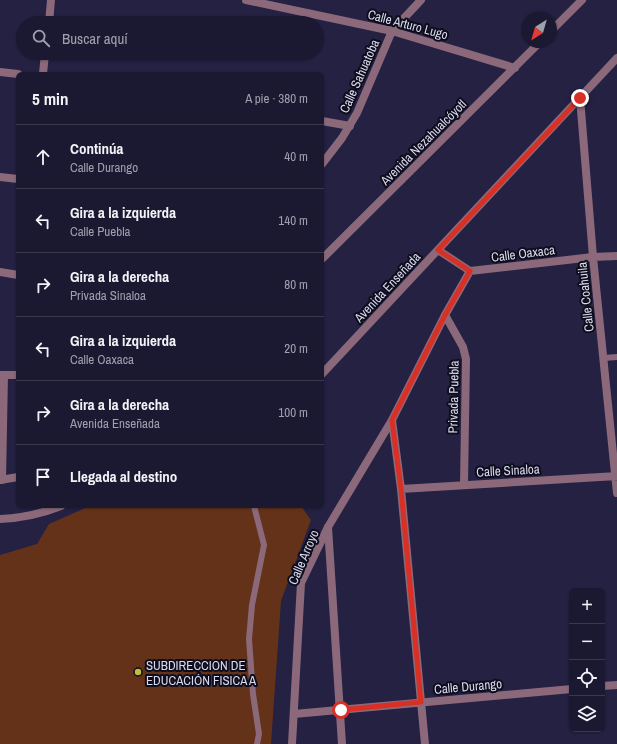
<!DOCTYPE html>
<html lang="es">
<head>
<meta charset="utf-8">
<style>
  :root { --surface:#1b1932; --page:#24223a; --text:#f1f3f6; --muted:#a0a0ac; --line:#39384d }
  body { margin:0; font-family:"Archivo Narrow",sans-serif; background:var(--page); color:var(--text) }
  .controls { position:absolute; right:12px; bottom:12px; display:grid; overflow:hidden; border-radius:6px; box-shadow:0 1px 3px #0004 }
  .controls button { width:36px; height:36px; display:grid; place-items:center; padding:0; border:0; border-bottom:1px solid var(--line); background:var(--surface); color:var(--text); font:20px sans-serif }
  .compass { position:absolute; left:521px; top:12px; width:36px; height:36px; border-radius:50%; background:var(--surface); box-shadow:0 1px 3px #0004; rotate:217deg }
  .stop { position:absolute; width:12px; height:12px; margin:-9px; border:3px solid #d93025; border-radius:50%; background:#fff }
  .stop.end { background:#d93025; border-color:#fff; box-shadow:0 1px 4px #0008 }
  .list { margin:0; padding:0; list-style:none }
  h2 { display:flex; justify-content:space-between; align-items:center; height:52px; margin:0; padding:0 16px; font-size:17px }
  h2 small { font-size:13px; font-weight:400; color:var(--muted) }
  .list li { display:grid; grid-template-columns:26px 1fr auto; gap:12px; align-items:center; box-sizing:border-box; height:64px; padding:0 16px; border-top:1px solid var(--line) }
  .list b { display:block; font-size:15px; white-space:nowrap }
  .list p { margin:0; font-size:13px; white-space:nowrap; color:var(--muted) }
  .list em { font-size:13px; font-style:normal; color:var(--muted) }
  .icon { flex:none; width:22px; height:22px; fill:none; stroke:currentColor; stroke-width:2; stroke-linecap:round; stroke-linejoin:round }
  .map { position:relative; flex:none; width:617px; height:744px; overflow:hidden }
  .search { position:absolute; background:var(--surface); box-shadow:0 1px 3px #0004; left:16px; top:16px; width:308px; height:44px; display:flex; align-items:center; gap:10px; box-sizing:border-box; padding:0 14px; border-radius:22px; color:var(--muted); font-size:15px }
  .panel { position:absolute; background:var(--surface); box-shadow:0 1px 3px #0004; left:16px; top:72px; width:308px; height:436px; border-radius:6px }
  .map>svg:first-child { display:block }
</style>
</head>
<body>
<div class="map">
<svg width="617" height="744" viewBox="0 0 617 744">
  <rect width="100%" height="100%" fill="#242143"/>
  <!-- green -->
  <path fill="#643219" d="M90 506H301L311 520 281 601 271 744H0V555L37 544 49 524Z"/>
  <g fill="none" stroke-linecap="round" stroke-linejoin="round">
    <!-- lane -->
    <path stroke="#8b697a" stroke-width="6" d="M604 358 617 357
      M254 506 264 545 252 605 249 639 253 694 259 734 257 744"/>
    <!-- street -->
    <path stroke="#8b697a" stroke-width="8" d="M246 0 392 31 515 68
      M49 23 51 0
      M551 31 582 0
      M0 72 18 74
      M43 74 45 53
      M580 98 593 257 617 493
      M322 121 350 126
      M322 164 342 138 357 113 392 31 421 0
      M0 177 18 179
      M438 250 470 271 593 257 617 256
      M322 259 540 42
      M0 272 18 275
      M445 315 463 347 466 359 464 484
      M322 374 617 58
      M0 375H18
      M392 420 401 489 425 744
      M0 480 18 477
      M2 480 4 375
      M401 489 617 476
      M0 519C21 518 41 514 61 506
      M328 527 342 744
      M602 686 617 685
      M294 714 572 689
      M292 744 301 583 328 527 392 420 445 315 470 271"/>
  </g>
  <g fill="none" stroke-linecap="round" stroke-linejoin="round">
    <!-- route -->
    <path stroke="#d93025" stroke-width="5" d="M341 710 421 702 401 489 392 420 445 315 470 271 438 250 580 98"/>
  </g>
  <!-- markers -->
  <circle fill="#c3bd3e" stroke="#0e0d1c" stroke-width="1.5" cx="138" cy="672" r="4"/>
  <g text-anchor="middle" stroke-width="4" stroke-linejoin="round" paint-order="stroke">
    <!-- street labels -->
    <g font-size="13" fill="#d9d9f0" stroke="#0e0d1c">
      <text transform="translate(408 24) rotate(15)" y="5">Calle Arturo Lugo</text>
      <text transform="translate(359 76) rotate(-66)" y="5">Calle Sahuatoba</text>
      <text transform="translate(423 142) rotate(-45)" y="5">Avenida Nezahualcóyotl</text>
      <text transform="translate(523 253) rotate(-7)" y="5">Calle Oaxaca</text>
      <text transform="translate(387 287) rotate(-47)" y="5">Avenida Enseñada</text>
      <text transform="translate(585 297) rotate(-96)" y="5">Calle Coahuila</text>
      <text transform="translate(453 397) rotate(-89)" y="5">Privada Puebla</text>
      <text transform="translate(508 470) rotate(-3)" y="5">Calle Sinaloa</text>
      <text transform="translate(303 557) rotate(-67)" y="5">Calle Arroyo</text>
      <text transform="translate(468 686) rotate(-5)" y="5">Calle Durango</text>
    </g>
    <!-- poi labels -->
    <g font-size="13" fill="#d9d9f0" stroke="#0e0d1c" text-anchor="start">
      <text x="146" y="670">SUBDIRECCION DE<tspan x="146" dy="15">EDUCACIÓN FISICA A</tspan></text>
    </g>
  </g>
</svg>
<div class="controls">
<button>+</button>
<button>−</button>
<button><svg class="icon" aria-label="locate" viewBox="0 0 24 24"><circle cx="12" cy="12" r="6"/><path d="M12 2v4M12 18v4M2 12h4M18 12h4"/></svg></button>
<button><svg class="icon" aria-label="layers" viewBox="0 0 24 24"><path d="M12 4l9 5-9 5-9-5zM3 14l9 5 9-5"/></svg></button>
</div>
<svg class="compass" viewBox="-18 -18 36 36"><path d="M0-13l5 13h-10z" fill="#e53935"/><path d="M0 13l5-13h-10z" fill="#a0a0ac"/></svg>
<div class="stop" style="left:341px;top:710px"></div>
<div class="stop end" style="left:580px;top:98px"></div>
<div class="search"><svg class="icon" aria-label="search" viewBox="0 0 24 24"><circle cx="10" cy="10" r="6"/><path d="M15 15l6 6"/></svg>Buscar aquí</div>
<section class="panel">
<h2>5 min<small>A pie · 380 m</small></h2>
<ul class="list">
<li><svg class="icon" aria-label="ahead" viewBox="0 0 24 24"><path d="M12 20V5M6 11l6-6 6 6"/></svg><div><b>Continúa</b><p>Calle Durango</p></div><em>40 m</em></li>
<li><svg class="icon" aria-label="left" viewBox="0 0 24 24"><path d="M17 20v-9H6M10 6l-5 5 5 5"/></svg><div><b>Gira a la izquierda</b><p>Calle Puebla</p></div><em>140 m</em></li>
<li><svg class="icon" aria-label="right" viewBox="0 0 24 24"><path d="M7 20v-9h11M14 6l5 5-5 5"/></svg><div><b>Gira a la derecha</b><p>Privada Sinaloa</p></div><em>80 m</em></li>
<li><svg class="icon" aria-label="left" viewBox="0 0 24 24"><path d="M17 20v-9H6M10 6l-5 5 5 5"/></svg><div><b>Gira a la izquierda</b><p>Calle Oaxaca</p></div><em>20 m</em></li>
<li><svg class="icon" aria-label="right" viewBox="0 0 24 24"><path d="M7 20v-9h11M14 6l5 5-5 5"/></svg><div><b>Gira a la derecha</b><p>Avenida Enseñada</p></div><em>100 m</em></li>
<li><svg class="icon" aria-label="arrive" viewBox="0 0 24 24"><path d="M6 21V4h12l-3 4 3 4H6"/></svg><div><b>Llegada al destino</b></div></li>
</ul>
</section>
</div>
</body>
</html>
